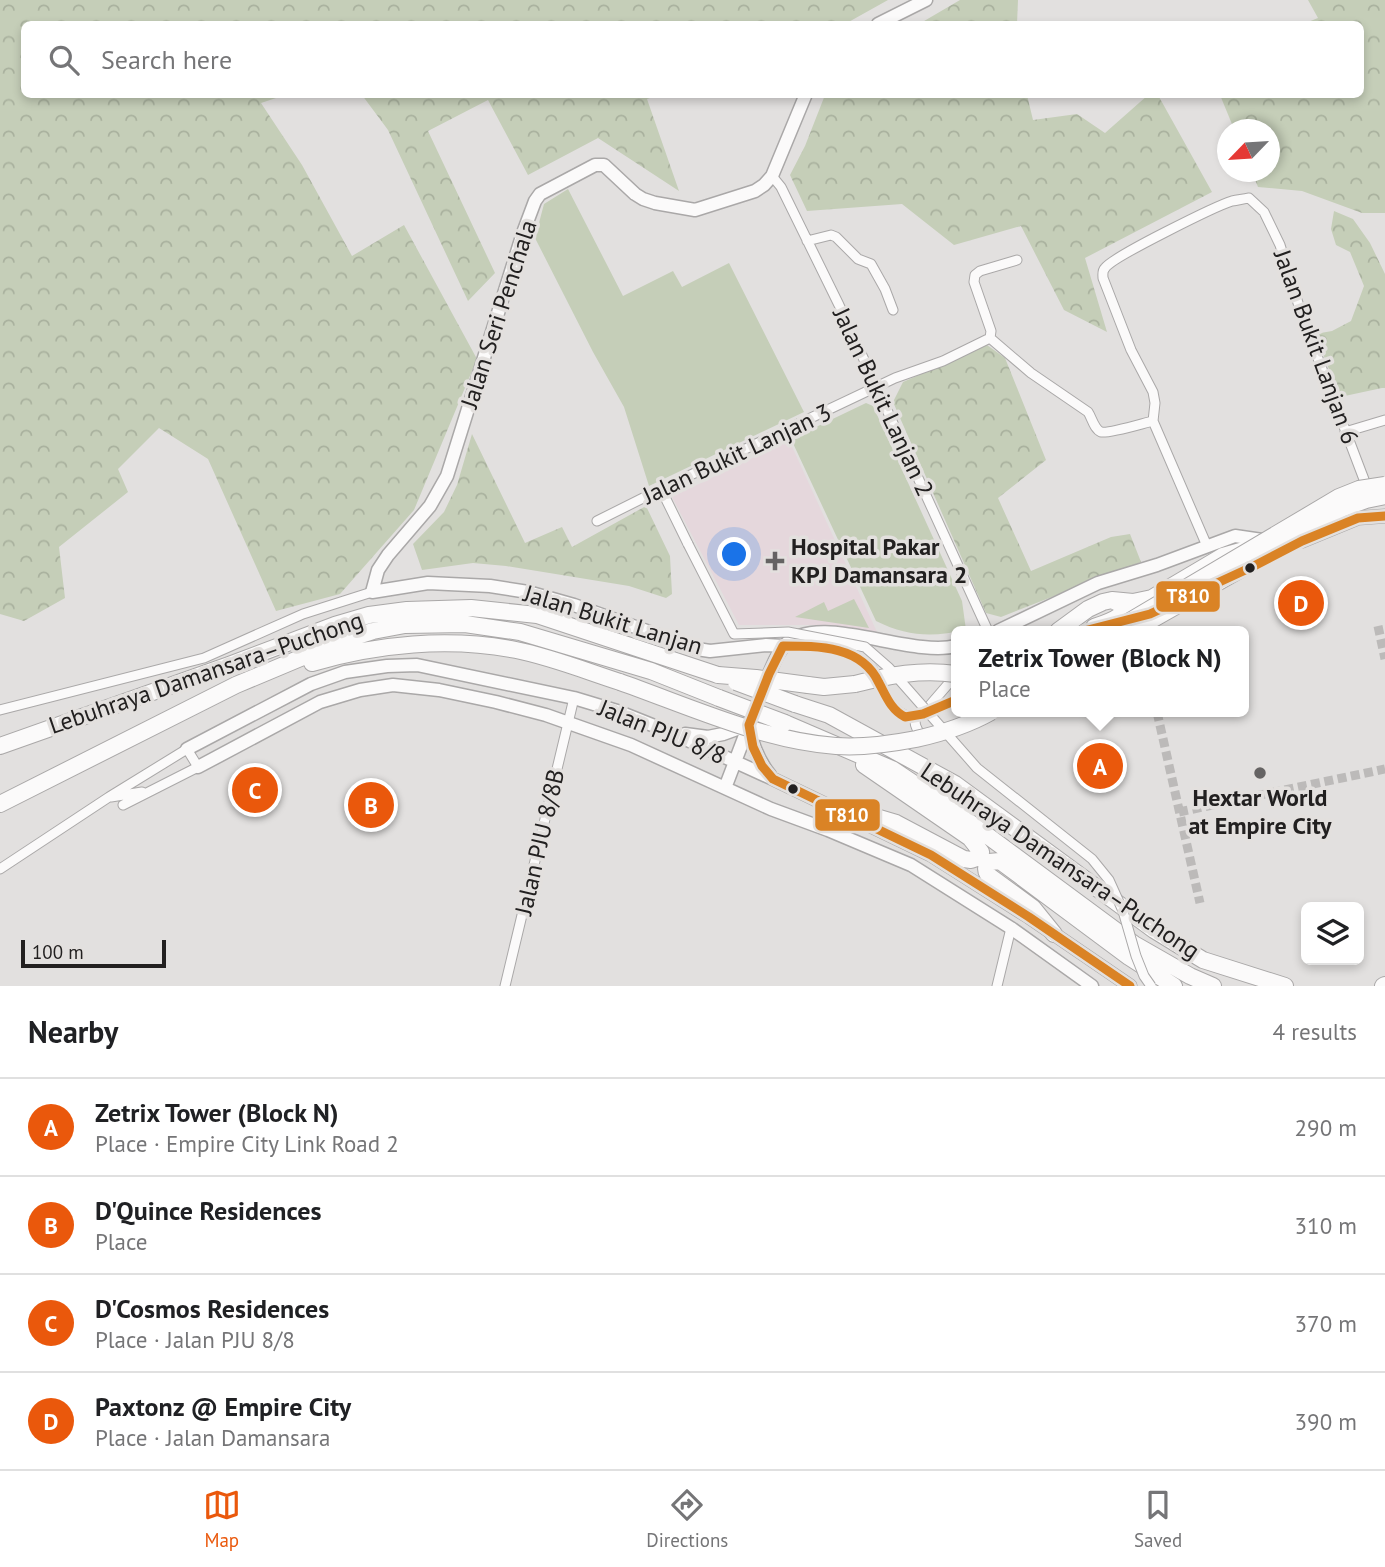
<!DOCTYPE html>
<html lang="en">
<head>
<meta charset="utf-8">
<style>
  :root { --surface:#fff; --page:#f6f6f6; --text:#202124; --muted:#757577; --line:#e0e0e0; --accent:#ea580c }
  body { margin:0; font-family:"PT Sans",sans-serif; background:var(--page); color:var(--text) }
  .controls { position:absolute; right:21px; bottom:21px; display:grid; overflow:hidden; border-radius:10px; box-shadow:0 4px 10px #0003 }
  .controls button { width:63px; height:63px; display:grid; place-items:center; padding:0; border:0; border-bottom:2px solid var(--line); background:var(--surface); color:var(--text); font:35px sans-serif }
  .compass { position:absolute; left:1217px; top:119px; width:63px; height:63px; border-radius:50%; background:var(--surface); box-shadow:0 4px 10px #0003; rotate:245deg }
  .scale { position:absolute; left:21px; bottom:18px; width:145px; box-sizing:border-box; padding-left:7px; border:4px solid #222020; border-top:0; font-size:19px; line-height:24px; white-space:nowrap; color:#222020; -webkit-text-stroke:5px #e3e0de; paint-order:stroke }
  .you { position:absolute; left:735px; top:555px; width:24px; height:24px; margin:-18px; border:5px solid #fff; border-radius:50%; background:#1a73e8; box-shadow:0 0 0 10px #1a73e833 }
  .badge { display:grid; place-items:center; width:46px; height:46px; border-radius:50%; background:var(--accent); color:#fff; font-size:23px; font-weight:700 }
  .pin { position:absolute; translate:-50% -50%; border:4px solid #fff; box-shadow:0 2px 7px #0006 }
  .popup { position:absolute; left:951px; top:626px; width:298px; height:91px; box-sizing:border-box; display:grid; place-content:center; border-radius:10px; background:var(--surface); filter:drop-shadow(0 2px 5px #0005); font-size:23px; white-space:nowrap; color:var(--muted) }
  .popup b { font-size:26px; color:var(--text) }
  .popup::after { content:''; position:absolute; left:50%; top:100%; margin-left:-14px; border:14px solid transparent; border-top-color:var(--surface) }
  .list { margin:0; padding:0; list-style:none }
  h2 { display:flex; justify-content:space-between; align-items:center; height:91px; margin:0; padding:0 28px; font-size:30px }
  h2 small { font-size:23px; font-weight:400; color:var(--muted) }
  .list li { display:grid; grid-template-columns:46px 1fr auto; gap:21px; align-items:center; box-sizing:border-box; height:98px; padding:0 28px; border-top:2px solid var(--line) }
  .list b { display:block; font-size:26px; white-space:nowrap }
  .list p { margin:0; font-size:23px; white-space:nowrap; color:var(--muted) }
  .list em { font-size:23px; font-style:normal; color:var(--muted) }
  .icon { flex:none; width:38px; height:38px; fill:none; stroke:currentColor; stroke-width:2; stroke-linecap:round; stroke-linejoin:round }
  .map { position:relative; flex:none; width:1385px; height:986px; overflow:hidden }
  .search { position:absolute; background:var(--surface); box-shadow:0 4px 10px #0003; left:21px; right:21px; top:21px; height:77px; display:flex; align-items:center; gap:18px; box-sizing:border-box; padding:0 24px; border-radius:10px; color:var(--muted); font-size:26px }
  .sheet { height:483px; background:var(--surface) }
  nav { display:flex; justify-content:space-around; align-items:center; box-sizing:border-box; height:98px; border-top:2px solid var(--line); background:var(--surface); font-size:19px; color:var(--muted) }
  nav a { display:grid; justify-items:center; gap:4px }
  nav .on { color:var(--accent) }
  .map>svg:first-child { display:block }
</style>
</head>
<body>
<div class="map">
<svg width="1385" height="986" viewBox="0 0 1385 986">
  <defs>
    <pattern id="forest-crowns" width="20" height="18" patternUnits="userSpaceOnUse" patternTransform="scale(1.75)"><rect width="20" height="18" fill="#c5ceb8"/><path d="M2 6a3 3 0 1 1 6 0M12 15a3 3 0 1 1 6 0" fill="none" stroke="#a9b19e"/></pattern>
  </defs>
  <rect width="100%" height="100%" fill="#e2e0df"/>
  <!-- medical -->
  <path fill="#e5d7dc" d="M789 440 877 632 818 625H739L672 497Z"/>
  <!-- green -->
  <path fill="#c5ceb8" d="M568 189 623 296 673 271 682 287 729 263 804 412 649 486 624 407 593 352 535 238 544 204Z
    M866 403 873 406 962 601 966 630C933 637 908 637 876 621L791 439Z
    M854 599 869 628 795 617 824 602 828 611Z"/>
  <!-- forest -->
  <path fill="url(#forest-crowns)" d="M0 0H888L845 24H24V94L285 95 261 103 302 165 352 256 404 225 477 359 414 510 340 594 276 611 208 459 159 428 118 469 128 492 59 547 65 598 24 621 0 614Z
    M960 0H1018L1017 24H919Z
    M1308 0H1385V213H1362L1302 191 1258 187 1252 172H1270V130L1234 129 1220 95 1360 94V24H1303L1318 18Z
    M362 95H659L647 99 679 191 598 138 528 175 488 100 428 131 495 273 468 301 388 130Z
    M1158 95 1212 192 1085 258 1107 332 1064 310 1021 226 954 245 902 204 807 211 790 175 805 146 825 95H1027L1033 120 1077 114 1105 133 1148 95Z
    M1334 211 1353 219 1370 243 1385 274V388H1382L1340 397 1315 334 1332 331 1351 321 1364 286 1350 252 1336 245 1331 229Z
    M987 345 1005 358 1046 460 998 498 1031 571 1111 537 1130 534 1141 562 1001 617 986 613 893 402 903 382Z
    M472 434 525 543 562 527 572 547 646 506 670 556 672 594 666 598 629 586 506 566 473 563 422 570 413 544 444 512 457 485Z"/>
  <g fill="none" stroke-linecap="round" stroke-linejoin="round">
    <!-- street-tunnel -->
    <path stroke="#bcbab9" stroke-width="9" stroke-dasharray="9 4.5" stroke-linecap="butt" d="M1378 626 1385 659
      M1157 712 1200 903
      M1179 812 1385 769"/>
    <defs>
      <path id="street" d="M772 176 781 187 839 305 988 631
        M807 241 831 235 836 237 858 259 871 264 885 289 893 310
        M990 338 1031 373 1088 412C1092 418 1094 429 1101 432 1108 434 1144 423 1153 421
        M990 338 991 331 974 282 975 275 980 271 1017 260
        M1345 432 1385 420
        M661 489 688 544
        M597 521 661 489 895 378 943 361 990 338
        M1207 546 1153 421 1155 403 1153 392 1131 350 1103 278C1103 275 1102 271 1105 268 1112 257 1216 206 1232 201 1238 200 1243 199 1249 198L1264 212 1280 245 1303 319 1368 490
        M786 646C816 645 849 649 873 670
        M881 686C904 733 917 715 956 700
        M0 710 204 658 303 614 372 592
        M924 712 956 675
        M915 717C914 726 918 733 925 739
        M111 797 142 792
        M0 869 109 797 187 749 198 767 123 805
        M505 986 574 698
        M997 986 1011 928"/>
      <path id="secondary" d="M878 24 926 0
        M1302 541 1358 518 1385 516
        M998 631 1098 583 1157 565 1235 536 1269 541
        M783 646 766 645 710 651 697 649 574 605 528 592 490 586 428 583 372 592 378 570 388 555 430 506 447 476 523 233 535 201 540 194 595 165H604L635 194 643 199 655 203 695 210 755 191 764 185 772 176 806 94
        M769 674C773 665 777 653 784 646 816 610 910 658 956 646
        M749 726C752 745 758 760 770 775
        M685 734 708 737 723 734 745 726
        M187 749 311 684 345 672 387 666 417 665 574 698 617 711 672 733 773 779 931 855 1029 917 1130 986
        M198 767 320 702 360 690 393 685 439 690 496 702 546 715 631 745 771 809 828 830 911 865 1011 928 1092 986
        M725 788 752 717"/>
      <path id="highway" d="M1094 627C1106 623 1141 612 1112 600
        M1058 631 1088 609 1103 602 1112 600 1133 602 1152 598 1223 556 1244 550
        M312 663C377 644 449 637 516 650 551 657 586 671 620 682
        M808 685 824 687 855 684
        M795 704 829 715 955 784 1154 930 1203 960 1285 986
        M785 723 892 769 946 805 1134 944 1190 976 1213 986
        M0 746 229 665 335 625 369 615 407 610 471 608 537 615 718 675
        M0 804 236 685 341 641 373 631 405 625 465 624 520 632 651 671 719 698
        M843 813 869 815 896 823 964 859 971 860 977 858 981 852 970 838 864 765
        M1054 934 1033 908 988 875C985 870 985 867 989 862L1000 861 1129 957 1174 986
        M1383 986 1385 985"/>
    </defs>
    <!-- street casing -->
    <use href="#street" stroke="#aaa8a8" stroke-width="11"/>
    <!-- secondary casing -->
    <use href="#secondary" stroke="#aaa8a8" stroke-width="15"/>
    <!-- highway casing -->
    <use href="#highway" stroke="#aaa8a8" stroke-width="18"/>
    <!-- street -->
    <use href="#street" stroke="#fbfafa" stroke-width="9"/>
    <!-- secondary -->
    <use href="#secondary" stroke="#fbfafa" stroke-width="12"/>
    <!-- highway -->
    <use href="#highway" stroke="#fbfafa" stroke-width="16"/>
    <defs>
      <path id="street-bridge" d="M688 544 734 634 788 632 865 647 889 668 977 768 1092 859 1109 880 1123 911 1136 956 1144 976 1151 986"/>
      <path id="highway-bridge" d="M1141 626 1296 538 1341 509 1366 500 1385 496
        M1113 631 1339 497 1359 489 1385 485
        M718 675 756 678 808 685
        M620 682C688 706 764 741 836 746 863 748 890 744 916 739 943 733 968 725 991 712
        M736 682 795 704
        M855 684C891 675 920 669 956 674
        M719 698 785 723"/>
    </defs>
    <!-- street-bridge casing -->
    <use href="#street-bridge" stroke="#aaa8a8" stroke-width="11" stroke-linecap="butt"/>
    <!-- highway-bridge casing -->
    <use href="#highway-bridge" stroke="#aaa8a8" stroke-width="18" stroke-linecap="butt"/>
    <!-- street-bridge -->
    <use href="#street-bridge" stroke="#fbfafa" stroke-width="9"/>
    <!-- highway-bridge -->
    <use href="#highway-bridge" stroke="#fbfafa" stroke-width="16"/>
    <defs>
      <path id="bus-1" d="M1084 631 1150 614 1254 566 1302 541 1358 518 1385 516
        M956 700 923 714 905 717C891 710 886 696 879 683 862 646 819 646 783 646L769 674 749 725 753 747 762 766 773 779 931 855 1029 917 1130 986"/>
    </defs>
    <!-- bus-1 casing -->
    <use href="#bus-1" stroke="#e3e0de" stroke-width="14"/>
    <!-- bus-1 -->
    <use href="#bus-1" stroke="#da8325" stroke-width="9"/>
  </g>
  <!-- markers -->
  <g fill="#656363" stroke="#e3e0de" stroke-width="2.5">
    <path d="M771.5 550.5h7v7h7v7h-7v7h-7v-7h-7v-7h7z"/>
    <circle cx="1260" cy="773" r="7"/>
  </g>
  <g fill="#222020" stroke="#e3e0de" stroke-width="2.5">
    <circle cx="1250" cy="568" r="6"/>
    <circle cx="793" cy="789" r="6"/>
  </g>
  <g text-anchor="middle" stroke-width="7" stroke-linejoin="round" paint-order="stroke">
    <!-- street labels -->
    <g font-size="24" fill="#222020" stroke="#e3e0de">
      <text transform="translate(499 314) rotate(-72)" y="8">Jalan Seri Penchala</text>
      <text transform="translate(1316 347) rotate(70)" y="8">Jalan Bukit Lanjan 6</text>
      <text transform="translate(883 402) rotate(65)" y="8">Jalan Bukit Lanjan 2</text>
      <text transform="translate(737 454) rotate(-25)" y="8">Jalan Bukit Lanjan 3</text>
      <text transform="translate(613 620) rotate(17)" y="8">Jalan Bukit Lanjan</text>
      <text transform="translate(206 673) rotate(-19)" y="8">Lebuhraya Damansara–Puchong</text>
      <text transform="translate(662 732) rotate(22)" y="8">Jalan PJU 8/8</text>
      <text transform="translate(540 842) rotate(-77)" y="8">Jalan PJU 8/8B</text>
      <text transform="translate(1060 861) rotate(34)" y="8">Lebuhraya Damansara–Puchong</text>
    </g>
    <!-- poi labels -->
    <g font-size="24" font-weight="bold" fill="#222020" stroke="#e3e0de" text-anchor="start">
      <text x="791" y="555">Hospital Pakar<tspan x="791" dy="28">KPJ Damansara 2</tspan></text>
      <text x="1260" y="806" text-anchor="middle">Hextar World<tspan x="1260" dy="28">at Empire City</tspan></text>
    </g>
  </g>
  <g stroke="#e3e0de" stroke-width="2.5">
    <rect x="1155" y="580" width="66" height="33" rx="7" fill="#da8325"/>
    <rect x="814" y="798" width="67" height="34" rx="7" fill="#da8325"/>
  </g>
  <g font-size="19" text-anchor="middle" font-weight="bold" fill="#fff">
    <text x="1188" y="603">T810</text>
    <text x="847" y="822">T810</text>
  </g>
</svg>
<div class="controls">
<button><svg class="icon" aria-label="layers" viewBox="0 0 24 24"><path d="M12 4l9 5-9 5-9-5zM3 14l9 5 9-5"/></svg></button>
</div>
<svg class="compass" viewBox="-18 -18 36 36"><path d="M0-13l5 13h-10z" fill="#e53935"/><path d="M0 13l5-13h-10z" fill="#757577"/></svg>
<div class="scale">100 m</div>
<div class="you"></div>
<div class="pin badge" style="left:1100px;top:766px">A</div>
<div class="popup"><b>Zetrix Tower (Block N)</b>Place</div>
<div class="pin badge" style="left:371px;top:805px">B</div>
<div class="pin badge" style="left:255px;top:790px">C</div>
<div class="pin badge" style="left:1301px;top:603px">D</div>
<div class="search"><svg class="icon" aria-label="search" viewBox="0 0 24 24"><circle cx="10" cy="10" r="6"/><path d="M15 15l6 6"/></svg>Search here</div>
</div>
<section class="sheet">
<h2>Nearby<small>4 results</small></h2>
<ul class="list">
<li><span class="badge">A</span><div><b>Zetrix Tower (Block N)</b><p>Place · Empire City Link Road 2</p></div><em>290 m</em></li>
<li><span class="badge">B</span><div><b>D'Quince Residences</b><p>Place</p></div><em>310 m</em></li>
<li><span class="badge">C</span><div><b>D'Cosmos Residences</b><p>Place · Jalan PJU 8/8</p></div><em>370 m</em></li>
<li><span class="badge">D</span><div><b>Paxtonz @ Empire City</b><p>Place · Jalan Damansara</p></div><em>390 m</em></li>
</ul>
</section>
<nav>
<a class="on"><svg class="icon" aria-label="map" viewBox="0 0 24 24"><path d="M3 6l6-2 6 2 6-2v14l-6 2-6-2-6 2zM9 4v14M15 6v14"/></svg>Map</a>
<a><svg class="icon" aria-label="directions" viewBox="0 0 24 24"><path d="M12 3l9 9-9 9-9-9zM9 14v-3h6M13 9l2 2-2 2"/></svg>Directions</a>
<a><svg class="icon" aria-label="saved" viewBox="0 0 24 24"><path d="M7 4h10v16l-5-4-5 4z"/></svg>Saved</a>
</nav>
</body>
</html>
